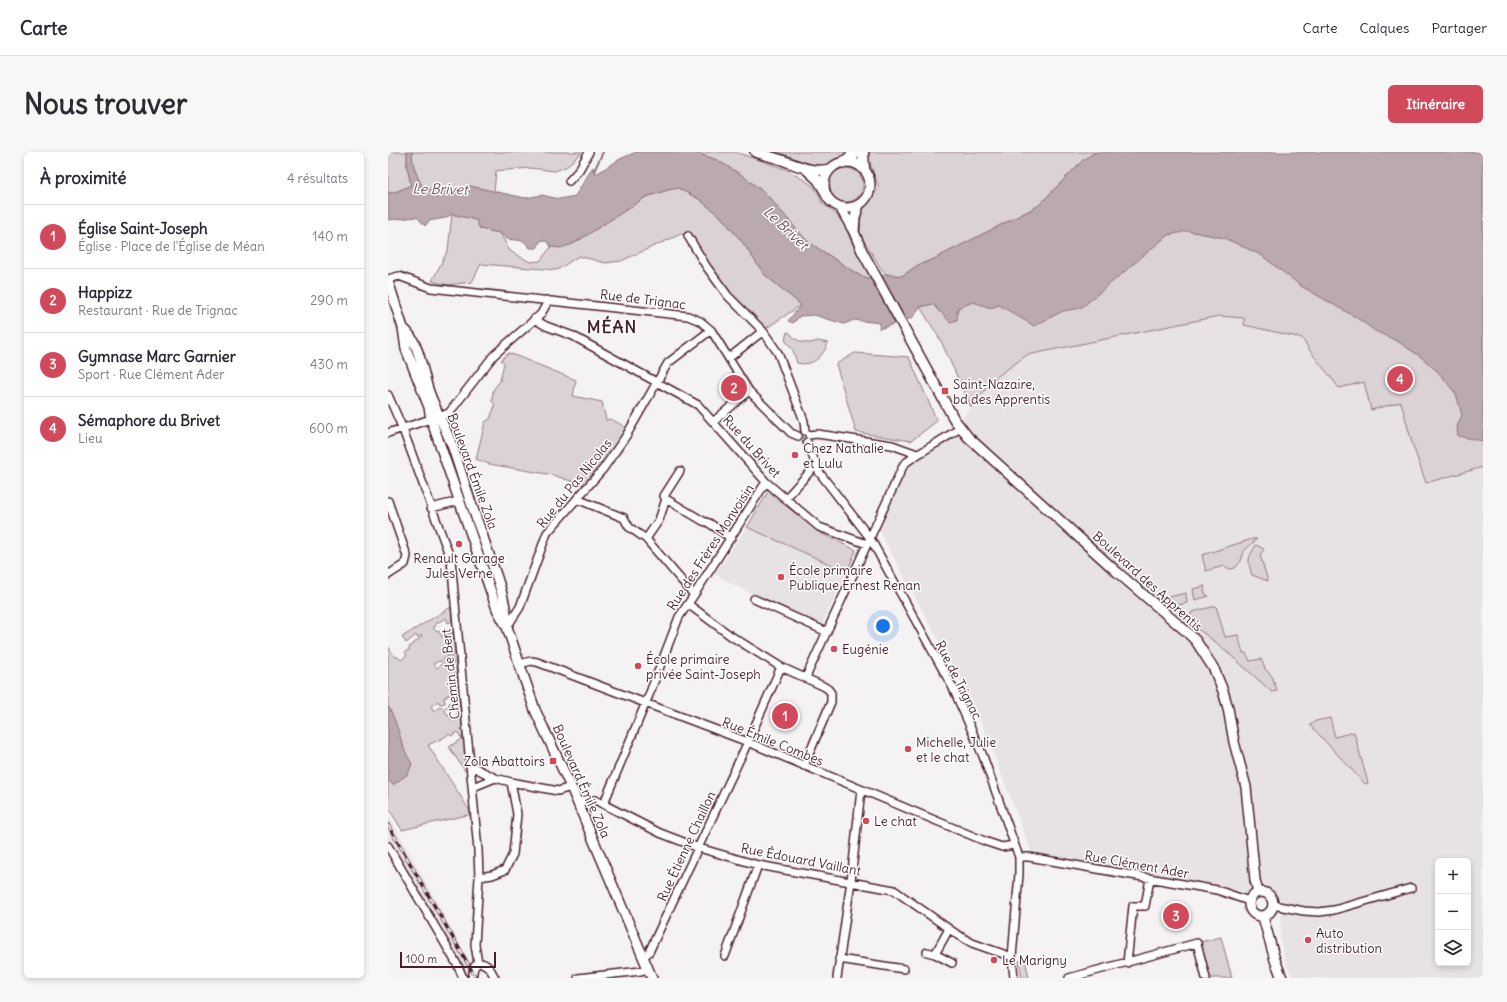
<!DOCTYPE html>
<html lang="fr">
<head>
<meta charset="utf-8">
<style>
  :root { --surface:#fff; --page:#f7f7f7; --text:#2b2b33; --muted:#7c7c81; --line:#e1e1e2; --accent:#d1495b }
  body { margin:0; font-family:Delius,sans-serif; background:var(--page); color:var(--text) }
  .controls { position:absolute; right:12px; bottom:12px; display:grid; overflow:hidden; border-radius:6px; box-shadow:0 2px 6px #0003 }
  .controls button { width:36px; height:36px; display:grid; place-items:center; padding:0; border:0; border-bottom:1px solid var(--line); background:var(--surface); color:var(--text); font:20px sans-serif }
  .scale { position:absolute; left:12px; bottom:10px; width:96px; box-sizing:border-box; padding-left:4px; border:2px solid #4a1f2b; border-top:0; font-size:11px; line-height:14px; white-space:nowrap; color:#4a1f2b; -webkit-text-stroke:3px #fff; paint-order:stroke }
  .you { position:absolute; left:495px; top:474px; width:14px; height:14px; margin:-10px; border:3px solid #fff; border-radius:50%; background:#1a73e8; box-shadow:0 0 0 6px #1a73e833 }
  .badge { display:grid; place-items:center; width:26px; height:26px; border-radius:50%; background:var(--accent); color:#fff; font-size:13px; font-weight:700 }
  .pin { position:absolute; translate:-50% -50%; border:2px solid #fff; box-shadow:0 1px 4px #0006 }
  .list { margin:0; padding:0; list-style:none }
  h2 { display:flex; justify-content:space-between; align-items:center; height:52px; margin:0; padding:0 16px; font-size:17px }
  h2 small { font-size:13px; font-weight:400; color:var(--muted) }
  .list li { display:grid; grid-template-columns:26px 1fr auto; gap:12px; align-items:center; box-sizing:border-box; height:64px; padding:0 16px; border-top:1px solid var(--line) }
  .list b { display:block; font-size:15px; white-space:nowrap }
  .list p { margin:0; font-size:13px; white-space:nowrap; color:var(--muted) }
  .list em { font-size:13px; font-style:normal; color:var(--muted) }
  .icon { flex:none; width:22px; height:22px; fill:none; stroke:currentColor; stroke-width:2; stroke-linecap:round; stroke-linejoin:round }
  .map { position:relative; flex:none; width:1095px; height:826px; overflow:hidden; border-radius:6px }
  header { display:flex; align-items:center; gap:24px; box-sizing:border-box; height:56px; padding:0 20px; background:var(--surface); border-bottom:1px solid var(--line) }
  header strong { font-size:19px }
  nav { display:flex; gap:22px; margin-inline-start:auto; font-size:14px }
  .intro { display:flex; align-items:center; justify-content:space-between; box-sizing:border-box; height:96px; padding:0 24px }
  h1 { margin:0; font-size:28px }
  .button { padding:10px 18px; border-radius:6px; background:var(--accent); color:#fff; font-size:14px; font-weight:700 }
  main { display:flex; gap:24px; padding:0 24px }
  aside { flex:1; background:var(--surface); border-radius:6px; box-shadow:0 2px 6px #0003 }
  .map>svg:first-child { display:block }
</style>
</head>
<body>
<header>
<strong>Carte</strong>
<nav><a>Carte</a><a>Calques</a><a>Partager</a></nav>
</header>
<div class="intro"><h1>Nous trouver</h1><a class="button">Itinéraire</a></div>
<main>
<aside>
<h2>À proximité<small>4 résultats</small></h2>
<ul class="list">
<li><span class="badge">1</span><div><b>Église Saint-Joseph</b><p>Église · Place de l'Église de Méan</p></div><em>140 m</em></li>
<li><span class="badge">2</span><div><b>Happizz</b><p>Restaurant · Rue de Trignac</p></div><em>290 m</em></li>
<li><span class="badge">3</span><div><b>Gymnase Marc Garnier</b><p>Sport · Rue Clément Ader</p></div><em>430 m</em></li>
<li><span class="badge">4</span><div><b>Sémaphore du Brivet</b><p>Lieu</p></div><em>600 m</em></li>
</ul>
</aside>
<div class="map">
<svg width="1095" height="826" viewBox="0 0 1095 826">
  <rect width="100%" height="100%" fill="#f4f2f2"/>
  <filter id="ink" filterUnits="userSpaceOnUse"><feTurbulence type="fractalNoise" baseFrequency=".025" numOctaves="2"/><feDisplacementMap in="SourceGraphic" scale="8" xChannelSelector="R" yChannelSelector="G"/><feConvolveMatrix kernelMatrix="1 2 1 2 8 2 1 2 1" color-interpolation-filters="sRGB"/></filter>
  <g filter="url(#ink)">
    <!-- built -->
    <path fill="#e7e2e3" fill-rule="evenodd" d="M831 164 856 166V173L914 186 922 200 941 222 951 236 976 230 1013 250 1024 291 1038 331 1095 315V826H905L899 813 892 788 894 747 645 704 597 580 586 554 491 378 522 310 578 262 607 226 639 203ZM1050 709H1080V811H1050Z
      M359 375 459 420 434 473 348 434 327 422Z
      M0 663 83 811 78 824 0 687Z"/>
    <!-- green -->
    <path fill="#dbd2d5" stroke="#927880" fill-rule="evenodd" d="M0 0H19V15L23 33 10 39 0 41Z
      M24 0H194L178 15 167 19 142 16 108 19 106 40 82 34 62 40 36 37C29 26 24 13 24 0Z
      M306 0H347L400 18 424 33 430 41 434 51 447 61 457 73 463 89 485 128 471 123 419 89 377 41 355 24 329 8Z
      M385 0H459C456 6 453 8 448 10 430 19 423 14 406 6 400 3 392 2 385 0Z
      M478 0H708L695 8 650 54 546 107 530 113 514 124 498 122 492 115 472 82 473 62 477 54 491 36Z
      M1095 0V315L1038 331 1024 291 1013 250 983 258 976 230 951 236C939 219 924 204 914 186L856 173V166L831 164 639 203 607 226 583 255 552 187 532 155 545 152 551 160 592 132Z
      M441 33a17 17 0 1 1 34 0a17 17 0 1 1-34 0Z
      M290 36 311 47 334 66 355 91 376 122 413 153 377 177 332 131 318 107 300 84 293 82 233 109 217 111 191 104 169 118 93 112 84 130 59 133 44 129 60 98 64 62 88 68 92 77 112 81 122 99 142 110 152 109 163 95 185 92 258 45 280 38Z
      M399 180 402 181 406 186 413 190 422 191 430 189 440 191C435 204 425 215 409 211L405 198 397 188Z
      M121 201 188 228 185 244 214 250 218 268 223 267 239 276 210 317 195 333 165 323 101 312 88 307 97 270 102 267 107 253 104 249 105 238 112 229 116 211 113 208Z
      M467 201 521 205 549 269 523 289 468 280 448 212Z
      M380 340 434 382 468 398 459 420 359 375Z
      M864 387H869L856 399 853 409 847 416 842 417 836 414 818 419 814 403Z
      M868 393 876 397 872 403 880 429 864 423C859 407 860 407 868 393Z
      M817 434 816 438 818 443 821 444 807 448 805 437Z
      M798 441 799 451 787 454 777 446Z
      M828 454 837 485 850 483 855 501H858L862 509 873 507 877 517 884 524 889 539 884 540 830 492 799 469 804 460Z
      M63 455 64 469 60 471 58 466 47 472 48 474 45 476 49 480 51 479 54 485 65 480 74 576 73 577C77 588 77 605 79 618L77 619 61 595 74 587 70 580 63 584 61 582 55 586 40 593 80 656 84 663H79L14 678 0 655V494L7 506 9 504 13 508 19 503 17 500 22 497 21 495 34 485 33 483 30 486 28 483 18 491 14 485ZM62 503 66 511 61 514 57 509 49 516 45 512 51 509 52 510ZM67 542 68 550 61 551V555H57L59 557H69V568H64L53 554 46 559 43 554 50 549 52 552 57 551 56 545H59V543Z
      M942 566 947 585 966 580 980 631 977 632 922 573 928 569Z
      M833 785 844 826H821L812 790Z
      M637 807 641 826H634L631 809Z"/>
    <!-- water -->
    <path fill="#baa9ae" stroke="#8d727a" d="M19 0H24C24 13 29 26 36 37L62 40 82 34 137 46 154 43 171 47 187 44 205 15 208 22 232 7 248 0H306L315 3 329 8 355 24 377 41 419 89 471 123 485 128 498 122 514 124 530 113 546 107 650 54 695 8 708 0H1095V289L1070 284 1069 274 1074 263 1068 242 1051 221 1033 205 1009 189 987 179 969 166 913 134 873 103 836 86 800 79 780 83 693 156 675 159 646 174 611 153 603 156 585 150 570 156 569 168 562 170 545 152 532 155 524 166 491 177 492 171 466 168 456 172 426 163 412 164 405 171 400 169 413 153 376 122 355 91 334 66 311 47 290 36 280 38 258 45 185 92 172 96 163 95 160 90 153 88 149 96H142L136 89 119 87 112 81 92 77 88 68 64 62 57 66 41 69 37 74 29 65 0 68V41L10 39 23 33 19 15Z
      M0 554C11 572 12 594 24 612L20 622 5 633 0 628Z"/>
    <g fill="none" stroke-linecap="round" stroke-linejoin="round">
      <!-- stream -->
      <path stroke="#8d727a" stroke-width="2" d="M206 19 215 0"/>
      <defs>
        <path id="street" d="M181 29 191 18 201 0
          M300 84 318 114 340 144 375 179 390 201 416 269 417 279
          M0 127 11 124 43 136 300 164 312 169 323 178 361 239 403 281 410 284
          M146 167 158 174 185 184 310 253 378 330 431 375 479 392
          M341 206 375 179
          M0 243 14 275 63 408 90 698 91 725 87 793 90 811
          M325 270 361 239
          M0 281 61 261 106 203 153 162 158 153 159 148
          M421 283 429 282 504 293 529 302
          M419 290 431 320 482 386 565 536 595 604 631 705V722L624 805 626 826
          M398 346 428 313
          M189 347 236 366 241 375 258 387 306 443
          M278 347 315 369 321 371 343 386
          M0 349 19 404 17 412 0 423
          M43 356 71 349
          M258 387 271 368 278 347 276 344 292 319
          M366 447 439 480
          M300 452 343 484 393 515
          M119 475 132 455 159 381 215 317 238 284 280 211 323 178
          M132 512 143 509 149 510 360 590 599 690 614 695 626 693
          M418 525 516 312C534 298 555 289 573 275
          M83 614 107 626 123 630 170 639 183 635
          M85 635 107 626
          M190 650 207 648 272 681 311 696 370 713 506 738 567 781 584 791 624 805
          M216 651 261 543 291 465 306 443 378 330
          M0 694 70 814 75 826
          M631 705H641L829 738 861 749
          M91 725 104 723 117 718 125 702 129 662 123 630
          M885 753 916 759 931 760 946 758 1023 736
          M539 800 547 802 564 811
          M547 802 561 777
          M337 804 370 713
          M255 805 261 800 358 594 393 515 435 534 440 537 443 541V550L416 614
          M451 807 516 817
          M90 811C99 810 103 818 107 826
          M739 811 745 754H757L762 727
          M84 826 86 815 90 811
          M190 826 253 819 260 817
          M449 826 463 729 473 638
          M681 826 809 791 818 826"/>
        <path id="secondary" d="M367 0C376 3 385 5 394 8 411 14 424 21 442 17
          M436 33a23 23 0 1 1 46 0a23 23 0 1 1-46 0Z
          M419 18 430 28 436 38
          M452 55 466 80 474 99 566 267 580 285 729 420 799 480 808 489 826 517 835 539 840 556 846 590 858 635 867 728 870 740
          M466 80 467 65 471 53
          M0 129 15 176 18 197 41 255 43 267 109 457 119 475 147 558 183 635 264 826
          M15 176C32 190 34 220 41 240 48 259 58 277 65 296 75 326 84 356 95 385 104 414 118 443 119 473
          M861 752a12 12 0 1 1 24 0a12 12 0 1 1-24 0Z
          M875 765 887 808 894 826"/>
        <path id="primary" d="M475 0 476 17"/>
        <path id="highway" d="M457 10 463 6 466 0"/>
      </defs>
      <!-- street casing -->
      <use href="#street" stroke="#4a1f2b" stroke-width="10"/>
      <!-- secondary casing -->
      <use href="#secondary" stroke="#4a1f2b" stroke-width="12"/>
      <!-- primary casing -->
      <use href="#primary" stroke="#4a1f2b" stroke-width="13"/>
      <!-- highway casing -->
      <use href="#highway" stroke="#4a1f2b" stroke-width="15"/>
      <!-- street -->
      <use href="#street" stroke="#fff" stroke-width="7"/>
      <!-- secondary -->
      <use href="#secondary" stroke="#fff" stroke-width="9"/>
      <!-- primary -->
      <use href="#primary" stroke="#fff" stroke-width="10"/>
      <!-- highway -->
      <use href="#highway" stroke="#fff" stroke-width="12"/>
      <defs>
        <path id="rail" d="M0 673 88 826"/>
      </defs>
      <!-- rail casing -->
      <use href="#rail" stroke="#4a1f2b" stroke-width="3.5"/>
      <!-- rail -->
      <use href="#rail" stroke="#fff" stroke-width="2" stroke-dasharray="6" stroke-linecap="butt"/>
    </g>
  </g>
  <!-- markers -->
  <g fill="#d1495b" stroke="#fff" stroke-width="1.5">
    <rect x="553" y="235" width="8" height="8" rx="2"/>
    <circle cx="407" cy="303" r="4"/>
    <circle cx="71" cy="392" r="4"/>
    <circle cx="393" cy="425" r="4"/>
    <circle cx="446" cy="497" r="4"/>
    <circle cx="250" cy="514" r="4"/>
    <circle cx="520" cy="597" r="4"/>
    <rect x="161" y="605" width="8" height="8" rx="2"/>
    <circle cx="478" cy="669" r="4"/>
    <circle cx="920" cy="788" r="4"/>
    <circle cx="606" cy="808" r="4"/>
  </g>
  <g text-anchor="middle" stroke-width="3" stroke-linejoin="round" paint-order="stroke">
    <!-- street labels -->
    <g font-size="13" fill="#4a1f2b" stroke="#fff">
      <text transform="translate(255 147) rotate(7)" y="5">Rue de Trignac</text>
      <text transform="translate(364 294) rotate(48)" y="5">Rue du Brivet</text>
      <text transform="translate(85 319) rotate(70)" y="5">Boulevard Émile Zola</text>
      <text transform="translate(186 331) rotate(-51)" y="5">Rue du Pas Nicolas</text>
      <text transform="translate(322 395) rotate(-57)" y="5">Rue des Frères Monvoisin</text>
      <text transform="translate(760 429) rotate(42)" y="5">Boulevard des Apprentis</text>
      <text transform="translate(62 522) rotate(-96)" y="5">Chemin de Bert</text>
      <text transform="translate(571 528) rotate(63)" y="5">Rue de Trignac</text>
      <text transform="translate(385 589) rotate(22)" y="5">Rue Émile Combes</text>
      <text transform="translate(194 629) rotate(66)" y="5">Boulevard Émile Zola</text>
      <text transform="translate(298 694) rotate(-65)" y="5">Rue Étienne Chaillon</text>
      <text transform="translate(413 707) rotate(11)" y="5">Rue Édouard Vaillant</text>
      <text transform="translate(749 712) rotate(10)" y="5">Rue Clément Ader</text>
    </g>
    <!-- poi labels -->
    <g font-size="13" fill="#4a1f2b" stroke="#fff" text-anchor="start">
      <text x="565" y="237">Saint-Nazaire,<tspan x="565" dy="15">bd des Apprentis</tspan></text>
      <text x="415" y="301">Chez Nathalie<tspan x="415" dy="15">et Lulu</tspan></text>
      <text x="71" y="411" text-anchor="middle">Renault Garage<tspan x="71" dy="15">Jules Verne</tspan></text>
      <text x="401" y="423">École primaire<tspan x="401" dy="15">Publique Ernest Renan</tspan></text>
      <text x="454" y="502">Eugénie</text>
      <text x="258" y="512">École primaire<tspan x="258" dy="15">privée Saint-Joseph</tspan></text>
      <text x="528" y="595">Michelle, Julie<tspan x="528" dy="15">et le chat</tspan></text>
      <text x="157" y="614" text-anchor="end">Zola Abattoirs</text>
      <text x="486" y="674">Le chat</text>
      <text x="928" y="786">Auto<tspan x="928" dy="15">distribution</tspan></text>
      <text x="614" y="813">Le Marigny</text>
    </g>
    <!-- water labels -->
    <g font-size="14" font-style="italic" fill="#714f59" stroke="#fff">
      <text transform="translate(52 37) rotate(1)" y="5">Le Brivet</text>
      <text transform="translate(398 76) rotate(43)" y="5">Le Brivet</text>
    </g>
    <!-- district labels -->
    <g font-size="17" font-weight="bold" letter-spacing="1" fill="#4a1f2b" stroke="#fff">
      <text x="224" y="181">MÉAN</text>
    </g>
  </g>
</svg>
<div class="controls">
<button>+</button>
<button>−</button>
<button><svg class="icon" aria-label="layers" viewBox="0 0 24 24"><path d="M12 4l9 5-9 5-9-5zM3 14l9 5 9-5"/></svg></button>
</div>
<div class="scale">100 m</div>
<div class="you"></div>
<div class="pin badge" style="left:397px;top:564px">1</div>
<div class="pin badge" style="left:346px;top:236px">2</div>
<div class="pin badge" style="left:788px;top:764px">3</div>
<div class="pin badge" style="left:1012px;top:227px">4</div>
</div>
</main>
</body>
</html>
